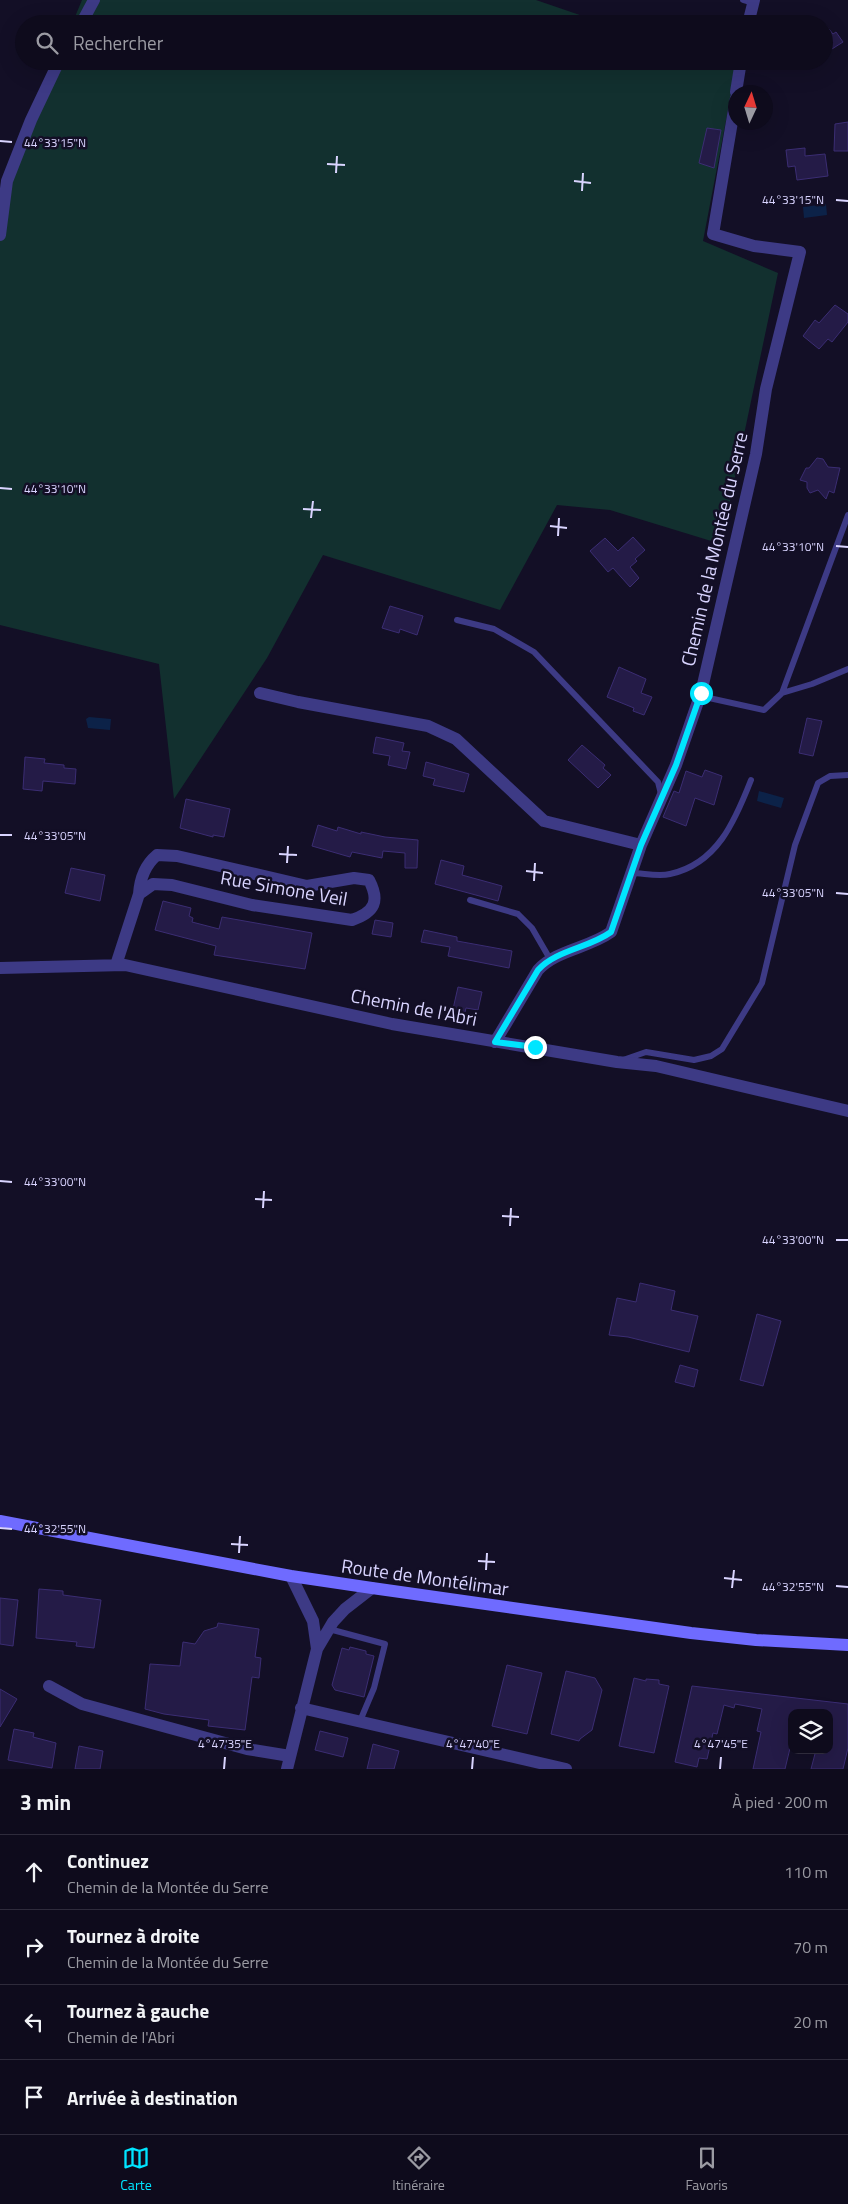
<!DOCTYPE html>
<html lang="fr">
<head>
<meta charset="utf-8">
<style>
  :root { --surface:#0e0b1c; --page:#171425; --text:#f1f3f6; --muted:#9b9ba3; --line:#2e2b3b; --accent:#00e5ff }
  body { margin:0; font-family:"Titillium Web",sans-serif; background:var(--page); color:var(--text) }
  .controls { position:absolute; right:15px; bottom:15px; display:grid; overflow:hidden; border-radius:10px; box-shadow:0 5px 20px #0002 }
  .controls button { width:45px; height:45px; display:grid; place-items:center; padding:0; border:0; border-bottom:1px solid var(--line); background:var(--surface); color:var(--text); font:25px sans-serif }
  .compass { position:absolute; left:728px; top:85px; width:45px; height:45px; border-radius:50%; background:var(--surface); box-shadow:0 5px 20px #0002; rotate:4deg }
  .stop { position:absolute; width:15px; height:15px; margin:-11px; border:4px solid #00e5ff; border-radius:50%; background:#fff }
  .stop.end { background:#00e5ff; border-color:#fff; box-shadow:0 1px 5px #0008 }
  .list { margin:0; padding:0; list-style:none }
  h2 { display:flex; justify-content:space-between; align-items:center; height:65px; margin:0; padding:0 20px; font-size:21px }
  h2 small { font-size:16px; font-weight:400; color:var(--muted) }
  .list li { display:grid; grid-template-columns:32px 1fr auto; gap:15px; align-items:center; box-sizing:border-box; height:75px; padding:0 20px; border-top:1px solid var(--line) }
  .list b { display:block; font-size:19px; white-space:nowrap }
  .list p { margin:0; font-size:16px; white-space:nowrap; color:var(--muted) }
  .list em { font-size:16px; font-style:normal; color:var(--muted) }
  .icon { flex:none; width:28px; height:28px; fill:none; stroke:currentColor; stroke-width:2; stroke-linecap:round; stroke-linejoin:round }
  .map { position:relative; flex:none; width:848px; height:1769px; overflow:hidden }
  .search { position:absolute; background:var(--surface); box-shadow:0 5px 20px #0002; left:15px; right:15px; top:15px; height:55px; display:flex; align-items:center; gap:12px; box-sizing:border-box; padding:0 18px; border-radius:28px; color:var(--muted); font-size:19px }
  .sheet { height:365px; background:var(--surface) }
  nav { display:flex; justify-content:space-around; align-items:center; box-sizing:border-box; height:70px; border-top:1px solid var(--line); background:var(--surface); font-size:14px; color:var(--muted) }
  nav a { display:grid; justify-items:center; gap:2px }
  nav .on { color:var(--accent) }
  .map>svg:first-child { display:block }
</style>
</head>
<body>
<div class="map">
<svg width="848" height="1769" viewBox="0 0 848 1769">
  <rect width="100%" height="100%" fill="#130f26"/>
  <!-- green -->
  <path fill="#12302f" d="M82 0H536L606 24H72Z
    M57 61H716L736 68 703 241 778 273 721 544 610 510 557 505 500 610 323 555 267 658 174 799 159 664 0 625V200Z"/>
  <!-- water -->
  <path fill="#0c2248" d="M826 204 827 215 804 218 803 207Z
    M89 717 111 719 110 730 88 728 86 719Z
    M759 791 784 798 781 808 757 801Z"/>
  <!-- building -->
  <path fill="#241b47" stroke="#3b2d73" d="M824 23 833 34 836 32 843 42 824 54Z
    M848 122V151H834L835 124Z
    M707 128 721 130 714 168 699 163Z
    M805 148V156L825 154 828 176 797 180 795 166 788 167 786 150Z
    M835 305 848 314V322L832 342 828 339 819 349 803 336 815 320 819 323Z
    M817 458 823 459 828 467 840 468 834 493 829 491 826 499 818 490 810 493 807 488V482L800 480 806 468H809Z
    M633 537 645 550 635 559 637 561 630 567 639 578 630 587 613 568 608 572 590 551 605 538 618 551Z
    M390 606 423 616 417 635 400 629 399 633 382 628Z
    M619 667 646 679 641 693 652 697 644 715 633 711 634 708 607 697Z
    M807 718 822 721 813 756 799 753Z
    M376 737 404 743 402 751 410 752 406 769 388 765 390 756 373 753Z
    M582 745 605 765 603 768 611 775 598 788 568 760Z
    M25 757 45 759 44 763 64 765V768L76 769 75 784 43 781 42 791 23 789Z
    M426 762 469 774 464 792 433 785 435 779 423 776Z
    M705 770 722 776 714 805 695 798 686 826 663 817 674 791 679 793 686 771 702 777Z
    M186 799 230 809 224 837 213 835V837L180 828Z
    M318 825 337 831 338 827 361 834V832L385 837 418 840 417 868H405V853L383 851 382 858 352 852 350 857 312 846Z
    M441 860 464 866 462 875 502 886 498 901 435 884Z
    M71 868 105 875 100 901 65 893Z
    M163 901 191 908 189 916 193 918 192 922 219 929 222 917 312 933 305 969 214 955 216 946 155 930Z
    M375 920 393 923 391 937 372 934Z
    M424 930 457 937V941L512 951 509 968 448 956 450 947 421 942Z
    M458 987 482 992 478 1010 466 1008 465 1012 453 1009Z
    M640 1283 675 1291 671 1310 698 1316 689 1352 628 1337 609 1335 617 1298 636 1302Z
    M757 1314 781 1321 763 1386 740 1380Z
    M680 1365 698 1370 694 1387 675 1382Z
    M39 1589 63 1591V1595L101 1600 94 1648 76 1646 77 1642 36 1638Z
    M0 1598 18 1600 13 1646 0 1644Z
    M218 1623 259 1629 255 1657 261 1658 259 1678 252 1677 245 1730 208 1726 209 1720 164 1714 145 1709 150 1664 180 1666 183 1642 195 1644 204 1631 217 1627Z
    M350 1647 366 1651V1654L374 1656 364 1697 335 1690 332 1685 342 1648 349 1650Z
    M507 1665 542 1673 527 1734 492 1726Z
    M566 1671 595 1678 602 1690 592 1730 580 1739 579 1741 551 1734Z
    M634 1678 646 1681V1679L659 1680V1684L669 1686 654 1753 619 1746Z
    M692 1686 848 1704V1748L843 1769H811L816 1750H829V1713H792V1740L785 1769H753L761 1732 757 1731 762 1709 735 1704 734 1708 724 1705 717 1734 713 1733 707 1759 699 1758 697 1767 675 1762Z
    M0 1689 17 1699 0 1727Z
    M14 1729 34 1733 33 1737 56 1743 52 1768 8 1760Z
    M320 1731 348 1738 343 1757 315 1750Z
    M373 1744 399 1751 394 1769H367Z
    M79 1746 103 1751 100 1769H75Z"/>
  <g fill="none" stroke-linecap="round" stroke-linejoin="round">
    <!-- lane -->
    <path stroke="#3d3a85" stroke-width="6" d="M743 0 753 3
      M457 620 494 629 534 652 658 782 661 794
      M782 693 848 515
      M700 696 764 710 782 693 812 684 848 669
      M631 873C643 873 658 877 670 874 717 864 735 821 751 780
      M470 900 518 914 532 928 550 959
      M623 1060 646 1052 694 1060 711 1056 722 1049 762 983 795 845 818 783 830 776 848 775
      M329 1629 385 1644 374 1688 360 1721"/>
    <!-- street -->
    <path stroke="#3d3a85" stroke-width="12" d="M81 24 94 0
      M748 24 754 0
      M736 92 741 61
      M0 235 7 181 31 120 59 61
      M260 693 298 702 428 726 456 739 544 821 641 845
      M116 965 139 894C140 879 145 865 157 855L177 856 307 886 354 878 369 880C380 901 375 912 352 920L252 905 172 885 153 884 139 894
      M0 968 125 965 392 1024 617 1062 656 1066 848 1111
      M495 1042 538 970C556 950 589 948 611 932L641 845 676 765 701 693 756 454 766 389 800 252 754 246 713 234 736 98
      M291 1576 313 1621 317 1649
      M49 1686 82 1704 247 1749 290 1756
      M301 1708 566 1769
      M287 1769 317 1649 333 1622 345 1609 372 1588"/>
    <!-- secondary -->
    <path stroke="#6f6bff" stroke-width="12" d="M0 1521 291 1576 372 1588 691 1633 756 1640 848 1645"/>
  </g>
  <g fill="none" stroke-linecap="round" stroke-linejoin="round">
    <!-- route -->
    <path stroke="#00e5ff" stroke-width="6" d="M535 1047 495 1042 538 970C556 950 589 948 611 932L641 845 676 765 701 693"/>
  </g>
  <!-- ticks -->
  <path fill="none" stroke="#d9d4ff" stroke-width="2" d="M0 141 12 142M327 164 345 165M336 173 337 156M574 181 591 183M582 191 583 173M836 200 848 201M0 488 12 489M303 509 321 510M311 518 313 501M550 526 567 528M558 536 559 518M836 546 848 547M0 835H12M279 854 297 855M287 863 288 846M526 871 543 873M534 881 535 863M836 893 848 894M0 1181 12 1182M255 1199 272 1200M263 1208 264 1191M502 1216 519 1217M510 1226 511 1208M836 1240H848M0 1528 12 1529M231 1544 248 1545M239 1553 240 1536M478 1561 495 1562M486 1570 487 1553M724 1578 742 1580M836 1586 848 1587M732 1588 734 1570M224 1769 225 1757M472 1769 473 1757M720 1769 721 1757"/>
  <g text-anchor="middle" stroke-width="5" stroke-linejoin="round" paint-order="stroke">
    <!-- street labels -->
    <g font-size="19" fill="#d9d4ff" stroke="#130f26">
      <text transform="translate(714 549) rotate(-77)" y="7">Chemin de la Montée du Serre</text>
      <text transform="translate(284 888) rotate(10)" y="7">Rue Simone Veil</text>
      <text transform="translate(414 1007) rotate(11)" y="7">Chemin de l'Abri</text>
      <text transform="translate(425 1577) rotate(8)" y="7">Route de Montélimar</text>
    </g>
  </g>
  <g font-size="12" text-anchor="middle" fill="#d9d4ff" stroke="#130f26" stroke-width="5" stroke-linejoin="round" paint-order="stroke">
    <text x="55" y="147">44°33'15"N</text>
    <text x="793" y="204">44°33'15"N</text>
    <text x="55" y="493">44°33'10"N</text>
    <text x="793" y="551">44°33'10"N</text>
    <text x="55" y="840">44°33'05"N</text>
    <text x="793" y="897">44°33'05"N</text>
    <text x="55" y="1186">44°33'00"N</text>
    <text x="793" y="1244">44°33'00"N</text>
    <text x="55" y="1533">44°32'55"N</text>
    <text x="793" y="1591">44°32'55"N</text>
    <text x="225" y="1748">4°47'35"E</text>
    <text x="473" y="1748">4°47'40"E</text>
    <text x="721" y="1748">4°47'45"E</text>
  </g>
</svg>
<div class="controls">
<button><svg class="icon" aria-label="layers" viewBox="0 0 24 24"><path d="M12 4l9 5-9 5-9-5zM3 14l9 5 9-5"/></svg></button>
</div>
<svg class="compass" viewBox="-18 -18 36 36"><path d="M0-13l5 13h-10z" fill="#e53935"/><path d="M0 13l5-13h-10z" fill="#9b9ba3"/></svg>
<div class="stop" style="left:701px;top:693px"></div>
<div class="stop end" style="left:535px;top:1047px"></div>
<div class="search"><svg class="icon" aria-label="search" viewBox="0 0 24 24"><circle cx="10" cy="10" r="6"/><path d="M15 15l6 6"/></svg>Rechercher</div>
</div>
<section class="sheet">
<h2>3 min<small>À pied · 200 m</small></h2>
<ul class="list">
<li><svg class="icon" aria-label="ahead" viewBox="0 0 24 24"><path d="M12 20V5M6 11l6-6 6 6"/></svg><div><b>Continuez</b><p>Chemin de la Montée du Serre</p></div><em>110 m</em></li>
<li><svg class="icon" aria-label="right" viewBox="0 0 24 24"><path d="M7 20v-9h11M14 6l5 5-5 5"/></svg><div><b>Tournez à droite</b><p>Chemin de la Montée du Serre</p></div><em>70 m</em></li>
<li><svg class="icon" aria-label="left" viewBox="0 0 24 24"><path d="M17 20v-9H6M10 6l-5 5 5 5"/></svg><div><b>Tournez à gauche</b><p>Chemin de l'Abri</p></div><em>20 m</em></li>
<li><svg class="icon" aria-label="arrive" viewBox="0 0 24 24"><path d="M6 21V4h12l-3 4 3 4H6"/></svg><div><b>Arrivée à destination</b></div></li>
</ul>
</section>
<nav>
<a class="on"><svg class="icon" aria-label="map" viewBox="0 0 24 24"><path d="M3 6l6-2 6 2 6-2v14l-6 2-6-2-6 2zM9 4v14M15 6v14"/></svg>Carte</a>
<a><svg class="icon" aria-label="directions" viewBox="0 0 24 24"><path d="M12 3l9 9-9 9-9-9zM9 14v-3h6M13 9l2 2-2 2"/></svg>Itinéraire</a>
<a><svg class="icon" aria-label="saved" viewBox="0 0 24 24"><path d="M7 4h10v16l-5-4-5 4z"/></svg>Favoris</a>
</nav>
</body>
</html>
